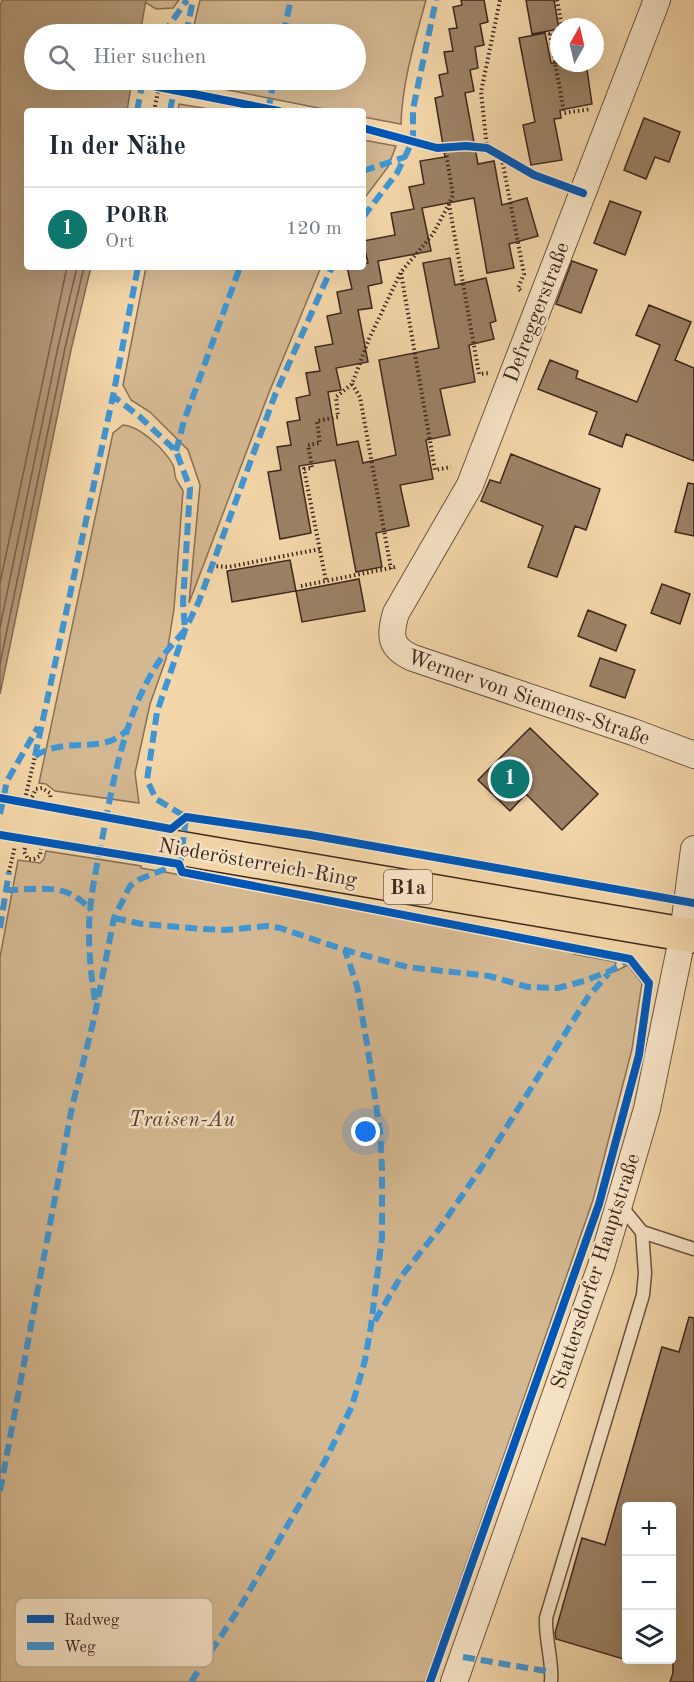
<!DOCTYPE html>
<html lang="de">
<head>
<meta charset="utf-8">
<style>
  :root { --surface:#fff; --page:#f2f2f3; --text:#1f2937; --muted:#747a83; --line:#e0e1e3; --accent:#0f766e }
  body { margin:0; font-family:"Old Standard TT",serif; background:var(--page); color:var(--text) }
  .controls { position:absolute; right:18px; bottom:18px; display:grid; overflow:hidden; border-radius:6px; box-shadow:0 6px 24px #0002 }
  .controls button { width:54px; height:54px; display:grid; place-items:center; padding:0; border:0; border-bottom:2px solid var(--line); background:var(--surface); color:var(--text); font:30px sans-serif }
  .compass { position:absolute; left:550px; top:18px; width:54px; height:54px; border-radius:50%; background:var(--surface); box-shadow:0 6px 24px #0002; rotate:8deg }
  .you { position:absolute; left:366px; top:1132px; width:21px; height:21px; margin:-15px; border:4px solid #fff; border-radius:50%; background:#1a73e8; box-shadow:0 0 0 9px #1a73e833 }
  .badge { display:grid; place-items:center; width:39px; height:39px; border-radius:50%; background:var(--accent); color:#fff; font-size:20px; font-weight:700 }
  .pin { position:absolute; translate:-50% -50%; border:3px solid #fff; box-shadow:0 2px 6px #0006 }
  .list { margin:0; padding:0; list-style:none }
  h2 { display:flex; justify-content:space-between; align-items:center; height:78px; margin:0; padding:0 24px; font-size:26px }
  h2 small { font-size:20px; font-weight:400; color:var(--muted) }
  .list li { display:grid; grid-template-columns:39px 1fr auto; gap:18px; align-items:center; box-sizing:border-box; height:84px; padding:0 24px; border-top:2px solid var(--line) }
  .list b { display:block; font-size:22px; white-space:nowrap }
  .list p { margin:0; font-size:20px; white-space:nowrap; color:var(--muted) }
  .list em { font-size:20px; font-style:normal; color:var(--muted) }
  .icon { flex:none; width:33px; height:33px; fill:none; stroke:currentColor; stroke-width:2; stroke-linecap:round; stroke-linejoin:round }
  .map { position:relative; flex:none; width:694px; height:1682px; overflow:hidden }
  .search { position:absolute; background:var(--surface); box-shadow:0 6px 24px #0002; left:24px; top:24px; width:342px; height:66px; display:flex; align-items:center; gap:15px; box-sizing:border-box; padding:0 21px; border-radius:33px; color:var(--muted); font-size:22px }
  .panel { position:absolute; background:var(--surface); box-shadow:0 6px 24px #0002; left:24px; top:108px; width:342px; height:162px; border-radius:6px }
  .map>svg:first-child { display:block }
</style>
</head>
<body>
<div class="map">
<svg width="694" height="1682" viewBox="0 0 694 1682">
  <rect width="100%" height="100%" fill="#f3d6a9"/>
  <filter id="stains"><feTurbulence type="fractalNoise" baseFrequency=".00333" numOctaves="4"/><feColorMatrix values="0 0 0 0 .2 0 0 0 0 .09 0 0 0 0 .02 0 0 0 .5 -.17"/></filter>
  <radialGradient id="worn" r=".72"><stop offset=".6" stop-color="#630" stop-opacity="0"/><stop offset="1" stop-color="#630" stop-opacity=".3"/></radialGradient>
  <!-- green -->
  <path fill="#d4b891" stroke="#887058" stroke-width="1.5" d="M145 0H179L173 8 156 9 145 2Z
    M200 0H426C415 40 402 83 401 124L363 117V111H334L182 81 356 80V34H192Z
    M179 104 221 111H178Z
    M363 140 396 146 388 167 363 200Z
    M146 267H321L268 395 189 603 200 485 188 450 150 412 131 400 123 385Z
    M123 425C140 426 165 450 173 465 175 469 174 474 176 479 178 483 181 487 183 491L174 609 166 659 150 704 135 773 139 803 55 791 46 784 39 783 113 433Z
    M46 851 141 866V868L558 940 574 954 616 962 614 972 628 965 642 983 632 1049 593 1200 425 1682H0V957L18 860 40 863 44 859Z"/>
  <!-- water -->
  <path fill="#b59a7a" stroke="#856c55" stroke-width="1.5" d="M2 0H146L140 34H34V80H132L127 111H27V267H91L71 350 0 694V7Z"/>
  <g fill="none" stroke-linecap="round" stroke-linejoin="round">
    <!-- shore -->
    <path stroke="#79604c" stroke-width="1.5" d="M0 583 67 267
      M0 627 58 347 77 267
      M0 664 65 348 84 267"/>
  </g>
  <!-- building -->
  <path fill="#9c8266" stroke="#3d271e" stroke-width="1.5" d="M461 0H484L488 22 480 24 484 45 475 47 478 68 470 70 474 91 465 93 478 164 494 161 502 205 527 198 538 236 509 244 514 268 487 273 474 198 422 208 431 251 378 261 382 283 368 286 372 308 358 310 368 362 336 368 341 390 328 392 337 445 358 441 363 463 396 455 379 360 439 348 423 263 450 258 455 285 486 278 496 321 490 323 494 339 469 345 475 382 440 389 450 435 426 440 433 479 400 485 409 526 376 533 382 567 356 572 335 460 299 466 311 533 280 539 268 472 281 470 277 447 291 445 287 422 300 420 296 398 310 395 306 373 320 371 315 347 333 344 327 316 341 313 337 292 352 289 347 267H363V264L368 263 363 241 395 235 391 213 414 209 409 187 424 184 420 161 445 157 435 98 443 96 439 75 448 73 444 52 453 51 449 29 457 28 453 7 462 5Z
    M526 0H554L559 29 532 34Z
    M545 33 551 63H586L592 104 560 110 561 118 554 119 562 160 531 165 523 125 535 122 519 38Z
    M644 118 680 132 669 162 655 157 646 179 624 170Z
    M610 201 641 212 625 255 594 243Z
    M572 261 597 270 581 313 556 304Z
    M649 305 691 322 675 360 694 368V461L626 434 622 447 589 434 597 412 538 389 550 360 578 371 576 378 637 402 660 345 636 335Z
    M511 454 600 489 586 530 575 526 557 577 528 567 543 526 481 501 490 480 500 483Z
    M688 483 694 484V536L675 532Z
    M290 560 296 591 232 602 227 571Z
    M359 579 365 611 302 622 296 591Z
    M662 584 690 594 680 624 651 613Z
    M588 610 626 625 616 651 578 636Z
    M600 658 635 670 625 698 590 686Z
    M530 728 598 794 562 830 526 794 510 811 478 780Z
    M689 1317 694 1318V1682H670L673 1673 672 1506H627V1660L556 1639 555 1633 582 1538 605 1545 662 1347 679 1352Z"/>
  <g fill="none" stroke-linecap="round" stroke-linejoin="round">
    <defs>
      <path id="lane" d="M620 1205 642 1232 694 1249
        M551 1682C553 1661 545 1640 546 1618L643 1295 645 1273 642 1232"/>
      <path id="street" d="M657 0 470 485 396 613C389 636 390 648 413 658L633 732 694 755
        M454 1682 601 1266 647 1109 683 934 694 849"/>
      <path id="primary" d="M132 840 694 936"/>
    </defs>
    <!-- lane casing -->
    <use href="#lane" stroke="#6a5341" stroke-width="15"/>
    <!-- street casing -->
    <use href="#street" stroke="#6a5341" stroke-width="28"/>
    <!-- primary casing -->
    <use href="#primary" stroke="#3d271e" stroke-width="36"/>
    <!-- path -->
    <path stroke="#3d271e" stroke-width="4" stroke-dasharray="1.5 3" stroke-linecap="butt" d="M557 0 562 27
      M559 32 550 34 564 113 591 109
      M154 111 159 87
      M445 147 453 195 449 204 479 374 490 373
      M487 148 481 92 500 0
      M501 154 524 274 518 288 521 291
      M401 273 435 470 451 467
      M352 384 360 397 391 569
      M212 566 228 567 320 549
      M395 567 326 581 304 469 312 468 308 445 320 443 317 421 338 417 336 397 352 384 369 339 401 272 433 234 449 204
      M301 586 326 581
      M26 795 35 756
      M32 797 36 789 42 788 50 793 51 800
      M25 848 24 852 28 859H34L40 856 41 849
      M9 872 15 846"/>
    <!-- lane -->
    <use href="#lane" stroke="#f7e4c7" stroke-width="12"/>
    <!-- street -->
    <use href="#street" stroke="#f7e4c7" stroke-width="26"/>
    <!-- primary -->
    <use href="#primary" stroke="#f3d6a9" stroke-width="33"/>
    <defs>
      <path id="primary-bridge" d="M0 817 132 840"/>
    </defs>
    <!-- primary-bridge casing -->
    <use href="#primary-bridge" stroke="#3d271e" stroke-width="36" stroke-linecap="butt"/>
    <!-- primary-bridge -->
    <use href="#primary-bridge" stroke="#f3d6a9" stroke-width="33"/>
    <!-- quiet -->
    <path stroke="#3f96d5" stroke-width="6" stroke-dasharray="12 6" stroke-linecap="butt" d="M163 34 187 0
      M186 34 193 0
      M283 34 291 0
      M137 111 143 80
      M170 111 176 80
      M268 111 274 80
      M363 171 405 157
      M363 217 397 173 413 140V109L436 0
      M176 451 184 421 240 267
      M35 756 113 396 138 267
      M35 756C67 735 102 756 127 730
      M0 814 7 781 38 727
      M180 867 186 817 156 799 147 780 157 712 185 630 199 601 275 395 332 267
      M6 890C41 890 65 881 91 910
      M114 918 142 924 202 929 225 930 267 926 280 928 345 950 407 967 489 976 528 987 558 988 584 981 610 971 630 959
      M0 928 9 872
      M95 1000C91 977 89 954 89 931 89 901 96 870 102 840 113 782 124 717 156 666 164 653 175 642 185 630L183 603 190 488 176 451 140 417 113 396
      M375 1321 400 1278 439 1229 481 1168 588 997 609 973
      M0 1491 72 1107 94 1019 114 918 130 886 140 879 176 865
      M463 1657 552 1672
      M191 1682 240 1607 325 1461 352 1406 365 1360 371 1326 382 1237V1169L380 1131 368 1050 357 986 345 950"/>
    <defs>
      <path id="cycleway" d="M123 80 279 111
        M363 128 437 148 466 146 487 148 534 175 583 193
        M0 798 171 829 186 817 310 835 694 903
        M0 835 179 864 182 872 630 959 649 983 639 1055 599 1204 430 1682"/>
    </defs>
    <!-- cycleway casing -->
    <use href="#cycleway" stroke="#f7e4c7" stroke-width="11"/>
    <!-- cycleway -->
    <use href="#cycleway" stroke="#0057b8" stroke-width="8"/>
  </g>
  <g text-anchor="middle" stroke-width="5" stroke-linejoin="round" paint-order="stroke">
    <!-- shield labels -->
    <rect fill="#f7e4c7" stroke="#756051" stroke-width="1.5" x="384" y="870" width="48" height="34" rx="4.5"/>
    <g font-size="20" font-weight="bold" fill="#3d271e">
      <text x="408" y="894">B1a</text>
    </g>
    <!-- street labels -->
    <g font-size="21" fill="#3d271e" stroke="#f7e4c7">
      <text transform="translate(536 312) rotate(-69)" y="7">Defreggerstraße</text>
      <text transform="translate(529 697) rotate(19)" y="7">Werner von Siemens-Straße</text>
      <text transform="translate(258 862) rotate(10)" y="7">Niederösterreich-Ring</text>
      <text transform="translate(595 1271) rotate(-72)" y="7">Stattersdorfer Hauptstraße</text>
    </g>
    <!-- park labels -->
    <g font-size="21" font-style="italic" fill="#5b4435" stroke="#f7e4c7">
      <text x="182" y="1126">Traisen-Au</text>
    </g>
  </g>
  <!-- legend -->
  <rect x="15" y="1598" width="198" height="69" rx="9" fill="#f7e4c7" stroke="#bfab94" stroke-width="1.5"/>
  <rect x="27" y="1615" width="27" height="8" fill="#0057b8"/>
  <rect x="27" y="1642" width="27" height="8" fill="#3f96d5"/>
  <g font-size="16" fill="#3d271e">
    <text x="64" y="1625">Radweg</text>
    <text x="64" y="1652">Weg</text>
  </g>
  <rect width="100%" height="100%" filter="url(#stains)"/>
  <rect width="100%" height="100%" fill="url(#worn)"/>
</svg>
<div class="controls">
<button>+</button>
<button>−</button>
<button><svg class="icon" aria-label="layers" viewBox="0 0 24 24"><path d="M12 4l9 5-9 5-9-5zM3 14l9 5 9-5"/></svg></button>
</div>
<svg class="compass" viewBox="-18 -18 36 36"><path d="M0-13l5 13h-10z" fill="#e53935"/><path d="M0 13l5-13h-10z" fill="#747a83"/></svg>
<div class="you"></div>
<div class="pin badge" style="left:510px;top:779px">1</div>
<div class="search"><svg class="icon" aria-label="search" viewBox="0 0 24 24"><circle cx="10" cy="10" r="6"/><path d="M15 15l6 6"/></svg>Hier suchen</div>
<section class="panel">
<h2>In der Nähe<small></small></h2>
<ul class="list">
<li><span class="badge">1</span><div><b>PORR</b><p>Ort</p></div><em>120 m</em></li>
</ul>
</section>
</div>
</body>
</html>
